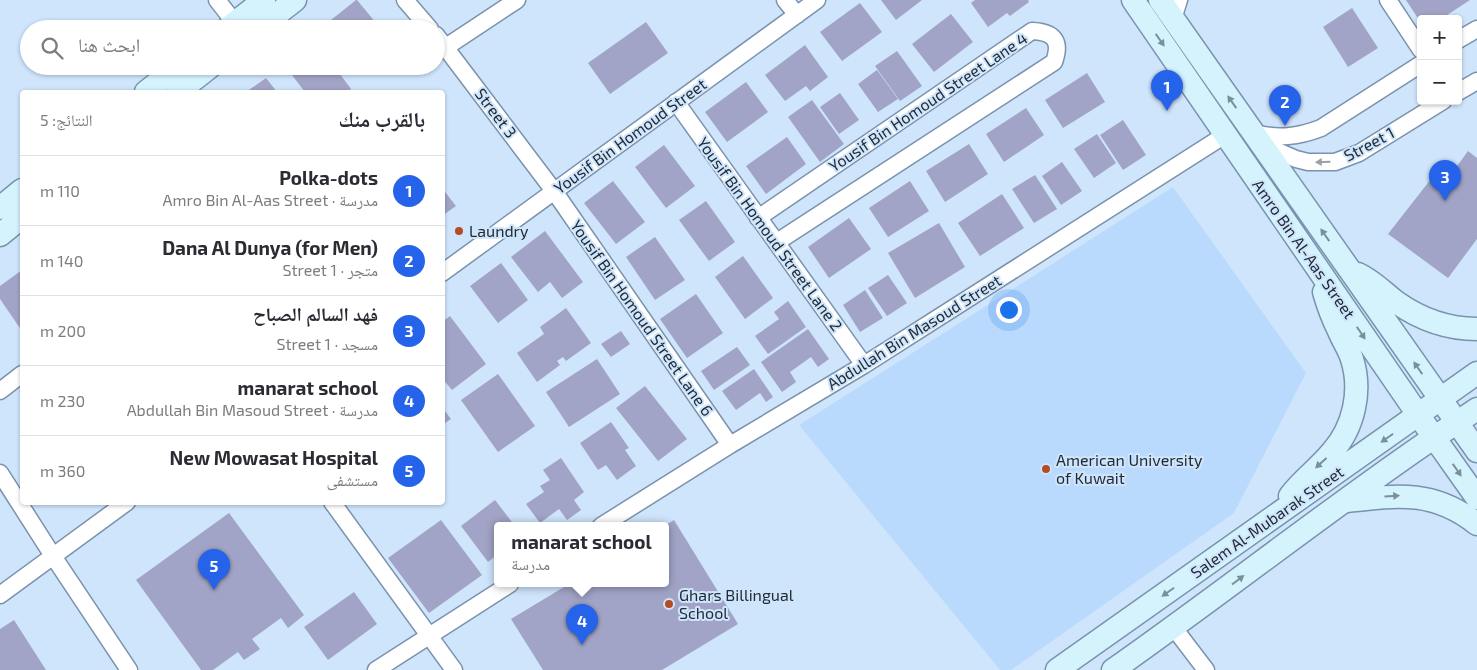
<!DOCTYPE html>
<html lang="ar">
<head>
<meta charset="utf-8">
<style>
  :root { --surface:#fff; --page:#f2f2f3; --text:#2b2b33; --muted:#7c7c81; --line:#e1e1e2; --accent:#2563eb }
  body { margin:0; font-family:"Exo 2","Noto Naskh Arabic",sans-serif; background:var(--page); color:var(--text); direction:rtl }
  .controls { position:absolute; right:15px; top:15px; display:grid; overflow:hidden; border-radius:5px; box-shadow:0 1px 4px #0004 }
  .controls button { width:45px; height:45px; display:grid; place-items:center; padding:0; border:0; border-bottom:1px solid var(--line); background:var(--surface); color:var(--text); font:25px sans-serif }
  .you { position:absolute; left:1008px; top:309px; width:18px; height:18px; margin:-12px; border:4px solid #fff; border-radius:50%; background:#1a73e8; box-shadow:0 0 0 8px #1a73e833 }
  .badge { display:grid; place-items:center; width:32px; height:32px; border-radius:50%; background:var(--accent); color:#fff; font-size:16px; font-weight:700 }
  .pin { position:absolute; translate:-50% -41px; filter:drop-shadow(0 1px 2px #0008) }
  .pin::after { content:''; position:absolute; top:26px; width:18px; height:15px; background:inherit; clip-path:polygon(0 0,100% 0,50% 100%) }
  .popup { position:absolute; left:494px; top:522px; width:175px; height:65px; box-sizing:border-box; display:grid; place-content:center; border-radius:5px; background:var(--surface); filter:drop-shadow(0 1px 4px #0005); font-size:16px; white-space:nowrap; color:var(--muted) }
  .popup b { font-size:19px; color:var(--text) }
  .popup::after { content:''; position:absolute; left:50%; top:100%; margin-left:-10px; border:10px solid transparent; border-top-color:var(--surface) }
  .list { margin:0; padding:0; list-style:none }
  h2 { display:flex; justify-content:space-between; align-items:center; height:65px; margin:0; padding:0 20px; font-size:21px }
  h2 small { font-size:16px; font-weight:400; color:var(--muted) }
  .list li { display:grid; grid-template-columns:32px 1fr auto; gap:15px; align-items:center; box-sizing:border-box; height:70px; padding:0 20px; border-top:1px solid var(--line) }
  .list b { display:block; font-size:19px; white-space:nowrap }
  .list p { margin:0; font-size:16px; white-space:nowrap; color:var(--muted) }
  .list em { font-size:16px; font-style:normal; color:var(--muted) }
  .icon { flex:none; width:28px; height:28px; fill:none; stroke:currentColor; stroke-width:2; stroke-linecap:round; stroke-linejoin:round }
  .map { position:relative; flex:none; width:1477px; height:670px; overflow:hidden; direction:ltr }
  .search { position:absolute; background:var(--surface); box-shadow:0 1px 4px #0004; left:20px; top:20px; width:425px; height:55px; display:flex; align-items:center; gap:12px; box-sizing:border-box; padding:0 18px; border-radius:28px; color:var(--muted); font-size:19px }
  .panel { position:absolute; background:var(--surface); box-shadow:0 1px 4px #0004; left:20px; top:90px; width:425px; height:415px; border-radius:5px; direction:rtl }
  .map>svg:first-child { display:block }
</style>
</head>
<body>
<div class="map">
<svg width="1477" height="670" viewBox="0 0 1477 670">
  <rect width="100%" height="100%" fill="#cfe5fc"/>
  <!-- built -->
  <path fill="#badafd" d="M1173 187 1306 373 1234 513 1011 670H1000L799 425Z"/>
  <!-- building -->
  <path fill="#a1a4c6" d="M356 0H357L381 29H339L331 20Z
    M881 0H922L896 20Z
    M975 0H1028L1029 2 1010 16 1007 13 988 27 971 3Z
    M1406 0H1470L1441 19H1421V23Z
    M860 3 882 32 842 61 820 32Z
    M1352 8 1378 48 1348 67 1323 27Z
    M951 14 973 42 934 72 912 44Z
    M646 22 668 53 610 94 588 63Z
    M805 45 828 77 810 91 806 86 785 101 765 75Z
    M897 51 922 86 900 101 875 66Z
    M285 66H334L351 89 347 92H305Z
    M358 66H372L364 73Z
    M877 70 898 99 878 112 858 84Z
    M1087 73 1105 102 1063 128 1045 100Z
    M266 78 277 92H246Z
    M746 82 768 112 727 142 705 112Z
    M840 93 859 120 839 134 820 107Z
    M812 100 844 144 820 162 788 117Z
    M1026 108 1044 135 1004 162 986 134Z
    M1123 120 1146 155 1123 170 1100 135Z
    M1097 134 1116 163 1094 178 1074 149Z
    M787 137 806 164 766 194 746 166Z
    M969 144 988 174 945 202 926 171Z
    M664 145 695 186 666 208 635 167Z
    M1468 151 1477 158V239L1448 278 1388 234 1445 161 1455 169Z
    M1062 162 1082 191 1061 205 1042 176Z
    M1035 175 1057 209 1034 223 1012 189Z
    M613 181 645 222 616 244 584 203Z
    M910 181 929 211 888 237 869 208Z
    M442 188 456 206 442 216Z
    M1002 194 1024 228 980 256 958 223Z
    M706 201 735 242 709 261 679 220Z
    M849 218 871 249 829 278 808 247Z
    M939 223 965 267 915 298 888 253Z
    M545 231 583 282 562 298 550 282 538 292 511 257Z
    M655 237 685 280 655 300 626 257Z
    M743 256 773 298 745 319 715 277Z
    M501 263 528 300 498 323 470 286Z
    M22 270V331L0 299V286Z
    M888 275 907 303 887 316 868 288Z
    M865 290 883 318 860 332 843 305Z
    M696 294 723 333 687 358 660 319Z
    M788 301 806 327 768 354 755 336 779 319 774 312Z
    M566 308 591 343 566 361 563 357 557 361 560 365 537 382 517 353 544 334 540 327Z
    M450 316 486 364 452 390 442 378V322Z
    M808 329 829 359 818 367 811 357 790 372 796 382 782 392 761 362Z
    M621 331 630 344 611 357 601 344Z
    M737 347 750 365 714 390 701 371Z
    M597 359 620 394 569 427 546 392Z
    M754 369 773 397 766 402 760 393 736 410 722 391Z
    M498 374 535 426 498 452 461 400Z
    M645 386 687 439 658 461 616 408Z
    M442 407 451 419 442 425Z
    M611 422 629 448 625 450 636 466 617 480 606 465 598 470 580 443Z
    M561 458 584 492 574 500 581 510 567 520 559 509 540 523 526 504 544 492 540 486 550 480 543 470Z
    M495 500 515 526H498V554L488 562 461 526Z
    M229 513 304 615 288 628 281 618 252 639 260 649 244 660 238 652 213 670H201L136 580Z
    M441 520 482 575 429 613 388 558Z
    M674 520 738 624 662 670H543L511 619 569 584H666V525Z
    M354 592 377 624 328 660 304 627Z
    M14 620 46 670H0V629Z"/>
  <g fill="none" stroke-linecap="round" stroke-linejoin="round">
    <defs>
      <path id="minor" d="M217 0 235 23
        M405 0 430 29
        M785 0 797 15
        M1388 0 1421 50
        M1173 19 1179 0
        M436 35 554 191 730 445
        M1458 40 1477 29
        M446 47 517 0
        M1458 92 1477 81
        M676 102 864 365
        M1254 133C1278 139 1298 137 1321 128L1421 64
        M1261 144 1296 159 1308 162H1335L1359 153 1443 101
        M758 218 1032 31C1053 32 1062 40 1054 62L777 242
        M442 273 817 0
        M0 391 22 374
        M0 473 53 556 129 670
        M332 502 454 670
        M601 526 730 445 864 365 1225 135
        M0 595 127 502
        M1174 628 1206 670
        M376 670 510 584"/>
      <path id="secondary" d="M1133 0 1419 416 1477 498
        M1160 0 1477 451
        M227 29 264 0
        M258 29 295 0
        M146 92 179 66
        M178 92 211 66
        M0 208 22 190
        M0 235 22 217
        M1358 274C1373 281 1383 292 1396 302 1420 319 1448 329 1477 329
        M1290 496C1302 480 1319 468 1332 452 1354 427 1362 391 1352 359 1349 349 1343 341 1339 331 1333 319 1328 306 1324 292
        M1347 501C1398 495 1434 490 1477 524
        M1057 670 1477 373
        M1113 670C1217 597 1316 519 1420 447 1439 434 1458 422 1477 409"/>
    </defs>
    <!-- minor casing -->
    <use href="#minor" stroke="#7a92ad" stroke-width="19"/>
    <!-- secondary casing -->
    <use href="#secondary" stroke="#7a92ad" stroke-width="25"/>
    <!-- minor -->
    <use href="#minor" stroke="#fff" stroke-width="16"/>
    <!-- secondary -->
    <use href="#secondary" stroke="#d4f3fd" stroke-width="22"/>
  </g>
  <!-- one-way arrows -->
  <defs><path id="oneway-solid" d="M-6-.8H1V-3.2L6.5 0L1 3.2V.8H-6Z" transform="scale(1.25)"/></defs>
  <g fill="#7a8f99">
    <use href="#oneway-solid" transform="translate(1160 40) rotate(55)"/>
    <use href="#oneway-solid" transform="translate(1232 102) rotate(-125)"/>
    <use href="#oneway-solid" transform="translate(1325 235) rotate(-125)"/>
    <use href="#oneway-solid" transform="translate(1361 333) rotate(56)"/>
    <use href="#oneway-solid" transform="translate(1418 368) rotate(-125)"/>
    <use href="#oneway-solid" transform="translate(1387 438) rotate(145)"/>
    <use href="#oneway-solid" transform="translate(1321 463) rotate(138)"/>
    <use href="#oneway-solid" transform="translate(1457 470) rotate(55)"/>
    <use href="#oneway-solid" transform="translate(1392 496) rotate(-4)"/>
    <use href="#oneway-solid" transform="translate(1238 580) rotate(-37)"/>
    <use href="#oneway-solid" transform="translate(1168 592) rotate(145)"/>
  </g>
  <use fill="#9ba0a4" href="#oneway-solid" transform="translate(1323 162) rotate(179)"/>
  <!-- markers -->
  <g fill="#b44d25" stroke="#cfe5fc" stroke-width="2">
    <circle cx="459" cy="231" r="5"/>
    <circle cx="1046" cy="469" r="5"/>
    <circle cx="669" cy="604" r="5"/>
  </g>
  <g text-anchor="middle" stroke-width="4" stroke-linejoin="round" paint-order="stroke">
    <!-- street labels -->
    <g font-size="16" fill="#212b35" stroke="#cfe5fc">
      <text transform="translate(928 102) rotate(-34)" y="6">Yousif Bin Homoud Street Lane 4</text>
      <text transform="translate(496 113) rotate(53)" y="6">Street 3</text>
      <text transform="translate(630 136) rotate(-36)" y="6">Yousif Bin Homoud Street</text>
      <text transform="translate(1369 144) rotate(-28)" y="6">Street 1</text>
      <text transform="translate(770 234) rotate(54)" y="6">Yousif Bin Homoud Street Lane 2</text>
      <text transform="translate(1304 249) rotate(55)" y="6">Amro Bin Al-Aas Street</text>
      <text transform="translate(642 318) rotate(55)" y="6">Yousif Bin Homoud Street Lane 6</text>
      <text transform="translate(914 332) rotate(-32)" y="6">Abdullah Bin Masoud Street</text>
      <text transform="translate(1267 522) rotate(-35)" y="6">Salem Al-Mubarak Street</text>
    </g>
    <!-- poi labels -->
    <g font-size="16" fill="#212b35" stroke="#cfe5fc" text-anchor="start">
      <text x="469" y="237">Laundry</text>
      <text x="1056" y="466">American University<tspan x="1056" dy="18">of Kuwait</tspan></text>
      <text x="679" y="601">Ghars Billingual<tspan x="679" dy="18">School</tspan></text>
    </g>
  </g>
</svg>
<div class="controls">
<button>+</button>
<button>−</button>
</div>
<div class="you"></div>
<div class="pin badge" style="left:1167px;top:111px">1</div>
<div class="pin badge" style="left:1285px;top:126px">2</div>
<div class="pin badge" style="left:1445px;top:201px">3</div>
<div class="pin badge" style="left:582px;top:645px">4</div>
<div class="popup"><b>manarat school</b>مدرسة</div>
<div class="pin badge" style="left:214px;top:590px">5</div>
<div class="search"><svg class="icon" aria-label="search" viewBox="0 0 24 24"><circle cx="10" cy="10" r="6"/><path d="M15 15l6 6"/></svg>ابحث هنا</div>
<section class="panel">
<h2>بالقرب منك<small>النتائج: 5</small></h2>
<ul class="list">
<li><span class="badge">1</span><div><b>Polka-dots</b><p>مدرسة · Amro Bin Al-Aas Street</p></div><em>110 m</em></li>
<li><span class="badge">2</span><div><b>Dana Al Dunya (for Men)</b><p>متجر · Street 1</p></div><em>140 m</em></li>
<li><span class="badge">3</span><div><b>فهد السالم الصباح</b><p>مسجد · Street 1</p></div><em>200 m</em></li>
<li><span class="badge">4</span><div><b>manarat school</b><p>مدرسة · Abdullah Bin Masoud Street</p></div><em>230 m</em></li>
<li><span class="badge">5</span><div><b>New Mowasat Hospital</b><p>مستشفى</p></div><em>360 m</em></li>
</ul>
</section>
</div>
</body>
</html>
